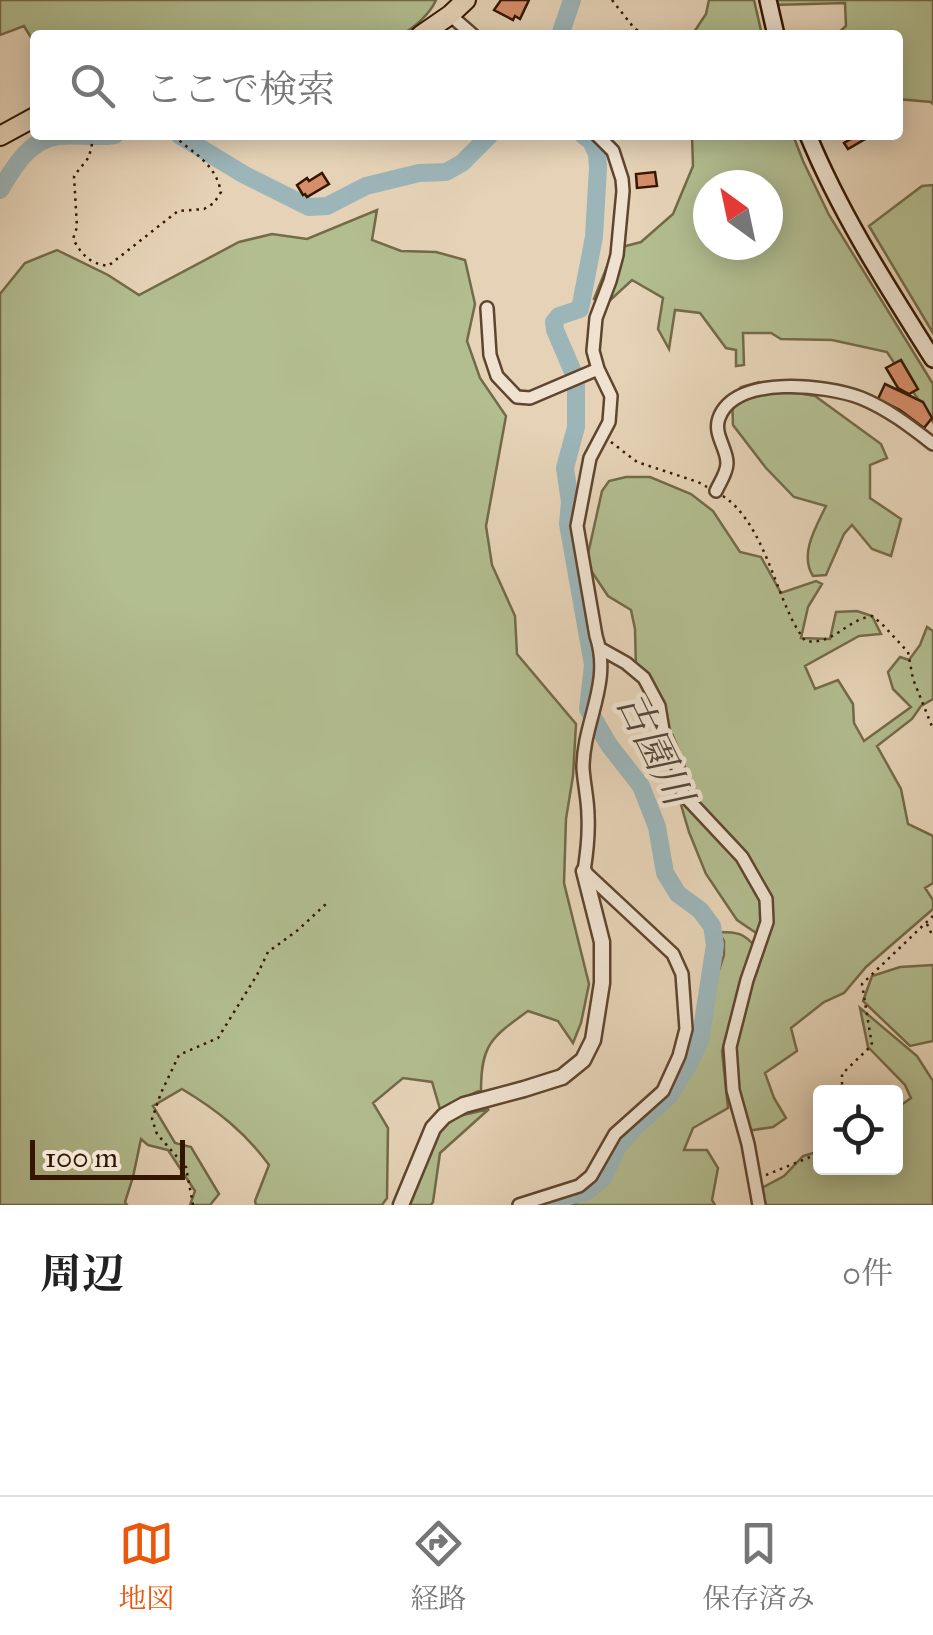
<!DOCTYPE html>
<html lang="ja">
<head>
<meta charset="utf-8">
<style>
  :root { --surface:#fff; --page:#f6f6f6; --text:#222; --muted:#767676; --line:#e0e0e0; --accent:#ea580c }
  body { margin:0; font-family:"IM FELL Great Primer","Noto Serif JP",serif; background:var(--page); color:var(--text) }
  .controls { position:absolute; right:30px; bottom:30px; display:grid; overflow:hidden; border-radius:10px; box-shadow:0 5px 25px #0003 }
  .controls button { width:90px; height:90px; display:grid; place-items:center; padding:0; border:0; border-bottom:2px solid var(--line); background:var(--surface); color:var(--text); font:50px sans-serif }
  .compass { position:absolute; left:693px; top:170px; width:90px; height:90px; border-radius:50%; background:var(--surface); box-shadow:0 5px 25px #0003; rotate:327deg }
  .scale { position:absolute; left:30px; bottom:25px; width:155px; box-sizing:border-box; padding-left:10px; border:5px solid #341600; border-top:0; font-size:28px; line-height:35px; white-space:nowrap; color:#341600; -webkit-text-stroke:8px #efe2d0; paint-order:stroke }
  .list { margin:0; padding:0; list-style:none }
  h2 { display:flex; justify-content:space-between; align-items:center; height:130px; margin:0; padding:0 40px; font-size:42px }
  h2 small { font-size:32px; font-weight:400; color:var(--muted) }
  .icon { flex:none; width:55px; height:55px; fill:none; stroke:currentColor; stroke-width:2; stroke-linecap:round; stroke-linejoin:round }
  .map { position:relative; flex:none; width:933px; height:1205px; overflow:hidden }
  .search { position:absolute; background:var(--surface); box-shadow:0 5px 25px #0003; left:30px; right:30px; top:30px; height:110px; display:flex; align-items:center; gap:25px; box-sizing:border-box; padding:0 35px; border-radius:10px; color:var(--muted); font-size:38px }
  .sheet { height:290px; background:var(--surface) }
  nav { display:flex; justify-content:space-around; align-items:center; box-sizing:border-box; height:140px; border-top:2px solid var(--line); background:var(--surface); font-size:28px; color:var(--muted) }
  nav a { display:grid; justify-items:center; gap:5px }
  nav .on { color:var(--accent) }
  .map>svg:first-child { display:block }
</style>
</head>
<body>
<div class="map">
<svg width="933" height="1205" viewBox="0 0 933 1205">
  <rect width="100%" height="100%" fill="#e6d3b7"/>
  <filter id="stains"><feTurbulence type="fractalNoise" baseFrequency=".002" numOctaves="4"/><feColorMatrix values="0 0 0 0 .2 0 0 0 0 .09 0 0 0 0 .02 0 0 0 .5 -.17"/></filter>
  <radialGradient id="worn" r=".72"><stop offset=".6" stop-color="#630" stop-opacity="0"/><stop offset="1" stop-color="#630" stop-opacity=".3"/></radialGradient>
  <!-- green -->
  <path fill="#b2bd90" stroke="#736a48" stroke-width="2.5" fill-rule="evenodd" d="M0 0H436C430 14 414 28 401 35H35V44L24 26 0 35Z
    M709 0H754L762 35H692L706 14Z
    M773 0H933V104L931 102 898 99V35H836L846 26 845 3 774 5Z
    M692 135H793L803 161 829 215 933 384V422L887 352 832 340 781 339 771 333H743L744 365 736 366V350L726 348 700 313 675 310 669 349 658 329 663 298 632 280 605 305 594 299 614 249 641 242 673 214 693 166ZM708 185H768V245H708Z
    M933 185V333L869 226 922 186Z
    M377 210 372 240 401 251 436 252 465 260 475 304 467 341 480 378 506 416 486 526 492 565 515 616 517 654 576 724 573 776 566 819 564 883 589 984 581 1023 573 1043 558 1021 528 1011C492 1037 481 1044 481 1090L440 1109 432 1082 403 1078 373 1103 388 1128 387 1198 382 1205H256L255 1201 269 1165C245 1132 217 1110 182 1089L153 1106 175 1143 191 1147 219 1194 210 1205H190L195 1191 168 1150 148 1145 141 1139 133 1177 125 1202 127 1205H0V294L25 263 57 250 108 275 139 295 239 242 272 234 307 239Z
    M759 382 780 390 815 396 881 444 887 458 870 465V498L901 519 891 556 872 549 852 525 844 534 826 575 813 576C799 554 816 527 826 506L794 497 766 468 733 425 732 396 741 387Z
    M626 477H650L691 494 713 511 740 552 761 557 781 593 816 581 822 584 808 607 801 638 830 639 836 612 857 611 872 616 881 634 859 636 805 666 815 689 838 680 853 704 854 723 864 741 911 707 893 689 888 672 900 657 909 660 920 645 927 627 933 631V699L921 706 912 719 877 746 901 789 908 824 933 836V883L925 888 933 900V909L866 967 844 993 824 1002 791 1028 797 1051 765 1073 774 1098 786 1118 773 1127 747 1131 737 1081 736 1036 742 1002 757 972 765 939 737 920 706 874 689 832 664 747 636 669 635 629 631 610 608 596 586 563 602 491 609 481Z
    M719 932C737 932 745 933 756 948L742 982 722 1051 728 1108 693 1128 684 1150H707L718 1168 712 1200 715 1205H572L592 1192 623 1136 673 1087 689 1059 724 955V941Z
    M933 965V1041L910 1046 863 1001 872 976 900 967Z
    M860 1008 917 1056 933 1081V1205H762L760 1189 784 1176 803 1156 820 1151V1168H896V1113L897 1108 911 1098 905 1085 868 1047Z
    M489 1109 440 1153 433 1202 431 1205H397L440 1129 459 1116Z"/>
  <g fill="none" stroke-linecap="round" stroke-linejoin="round">
    <!-- river -->
    <path stroke="#9cb5b9" stroke-width="18" d="M560 35 572 0
      M179 135 243 174 309 207 327 206 366 186 419 173 446 172 462 163 490 135
      M0 190C14 167 29 140 58 136 77 134 96 138 115 135
      M539 1205 545 1201 586 1192 603 1178 617 1148 634 1128 669 1096 687 1067 700 1041 715 945 712 926 700 910 678 894 665 873 657 827 641 786 609 745 588 709 593 665 568 524 570 502 565 468 576 427V385L573 372 555 330 554 322 559 316 580 309 594 237 598 168 597 154 591 141 583 135"/>
  </g>
  <!-- building -->
  <path fill="#d68e6a" stroke="#341600" stroke-width="2.5" d="M501 0H529L520 19 515 16 513 20 494 10Z
    M858 135H872L848 149 844 143Z
    M655 172 657 186 637 188 636 174Z
    M322 173 329 184 307 197 305 194 303 195 297 185 307 178 309 181Z
    M901 360 918 389 909 394 898 388 886 368Z
    M885 384 923 402 932 418 924 428 900 410 878 399Z"/>
  <g fill="none" stroke-linecap="round" stroke-linejoin="round">
    <defs>
      <path id="minor" d="M450 15 473 35
        M487 308 490 355 497 376 517 397 530 398 598 369
        M716 491C720 482 727 473 727 463 727 448 713 434 719 418 735 374 827 385 861 398 888 409 911 427 933 444
        M601 649 626 663 644 678 659 706 663 730 677 763 683 794 742 857 766 899 767 922 747 980 730 1047 733 1090 748 1144 759 1205
        M519 1205 579 1186 591 1176 615 1134 663 1091 679 1056 686 1029 682 974 673 954 584 871C587 852 589 834 588 816 588 800 584 784 583 768 583 722 612 683 596 636L577 526 590 458 609 422 611 396 598 369 593 351 596 318 610 281 617 255 623 191 622 179 613 151 597 135"/>
      <path id="tertiary" d="M401 1205 433 1128 444 1116 464 1105 524 1089 562 1077 583 1060 593 1040 602 983V942L584 871"/>
      <path id="secondary" d="M768 0 776 35
        M808 135C841 215 887 286 933 359"/>
      <path id="trunk" d="M421 35 450 15 466 0
        M0 136 35 117"/>
    </defs>
    <!-- minor casing -->
    <use href="#minor" stroke="#60452e" stroke-width="16"/>
    <!-- tertiary casing -->
    <use href="#tertiary" stroke="#60452e" stroke-width="19"/>
    <!-- secondary casing -->
    <use href="#secondary" stroke="#341600" stroke-width="20"/>
    <!-- trunk casing -->
    <use href="#trunk" stroke="#341600" stroke-width="22"/>
    <!-- path -->
    <path stroke="#341600" stroke-width="2.5" stroke-dasharray="2.5 5" stroke-linecap="butt" d="M612 0 634 28 644 35
      M92 144 89 157 74 176 77 227 73 239C82 255 89 263 108 266L178 211 204 209 214 203 221 192C215 162 192 153 173 135
      M611 442 637 462 698 482 707 487
      M723 496C758 519 772 576 789 613 793 623 799 632 805 641 835 645 844 621 872 616L882 624 908 652 913 679 933 729
      M927 924 933 937
      M842 1092V1074L872 1045 862 984 933 916
      M766 1175 820 1153
      M193 1205 186 1167 157 1134 152 1119 161 1093 179 1055 218 1038 257 975 268 952 298 930 327 903"/>
    <!-- minor -->
    <use href="#minor" stroke="#efe2d0" stroke-width="11"/>
    <!-- tertiary -->
    <use href="#tertiary" stroke="#efe2d0" stroke-width="14"/>
    <!-- secondary -->
    <use href="#secondary" stroke="#efe2d0" stroke-width="15"/>
    <!-- trunk -->
    <use href="#trunk" stroke="#e6d3b7" stroke-width="18"/>
  </g>
  <g text-anchor="middle" stroke-width="9" stroke-linejoin="round" paint-order="stroke">
    <!-- water labels -->
    <g font-size="40" font-style="italic" fill="#534638" stroke="#efe2d0">
      <text transform="translate(655 748) rotate(64)" y="14">古園川</text>
    </g>
  </g>
  <rect width="100%" height="100%" filter="url(#stains)"/>
  <rect width="100%" height="100%" fill="url(#worn)"/>
</svg>
<div class="controls">
<button><svg class="icon" aria-label="locate" viewBox="0 0 24 24"><circle cx="12" cy="12" r="6"/><path d="M12 2v4M12 18v4M2 12h4M18 12h4"/></svg></button>
</div>
<svg class="compass" viewBox="-18 -18 36 36"><path d="M0-13l5 13h-10z" fill="#e53935"/><path d="M0 13l5-13h-10z" fill="#767676"/></svg>
<div class="scale">100 m</div>
<div class="search"><svg class="icon" aria-label="search" viewBox="0 0 24 24"><circle cx="10" cy="10" r="6"/><path d="M15 15l6 6"/></svg>ここで検索</div>
</div>
<section class="sheet">
<h2>周辺<small>0件</small></h2>
<ul class="list">
</ul>
</section>
<nav>
<a class="on"><svg class="icon" aria-label="map" viewBox="0 0 24 24"><path d="M3 6l6-2 6 2 6-2v14l-6 2-6-2-6 2zM9 4v14M15 6v14"/></svg>地図</a>
<a><svg class="icon" aria-label="directions" viewBox="0 0 24 24"><path d="M12 3l9 9-9 9-9-9zM9 14v-3h6M13 9l2 2-2 2"/></svg>経路</a>
<a><svg class="icon" aria-label="saved" viewBox="0 0 24 24"><path d="M7 4h10v16l-5-4-5 4z"/></svg>保存済み</a>
</nav>
</body>
</html>
